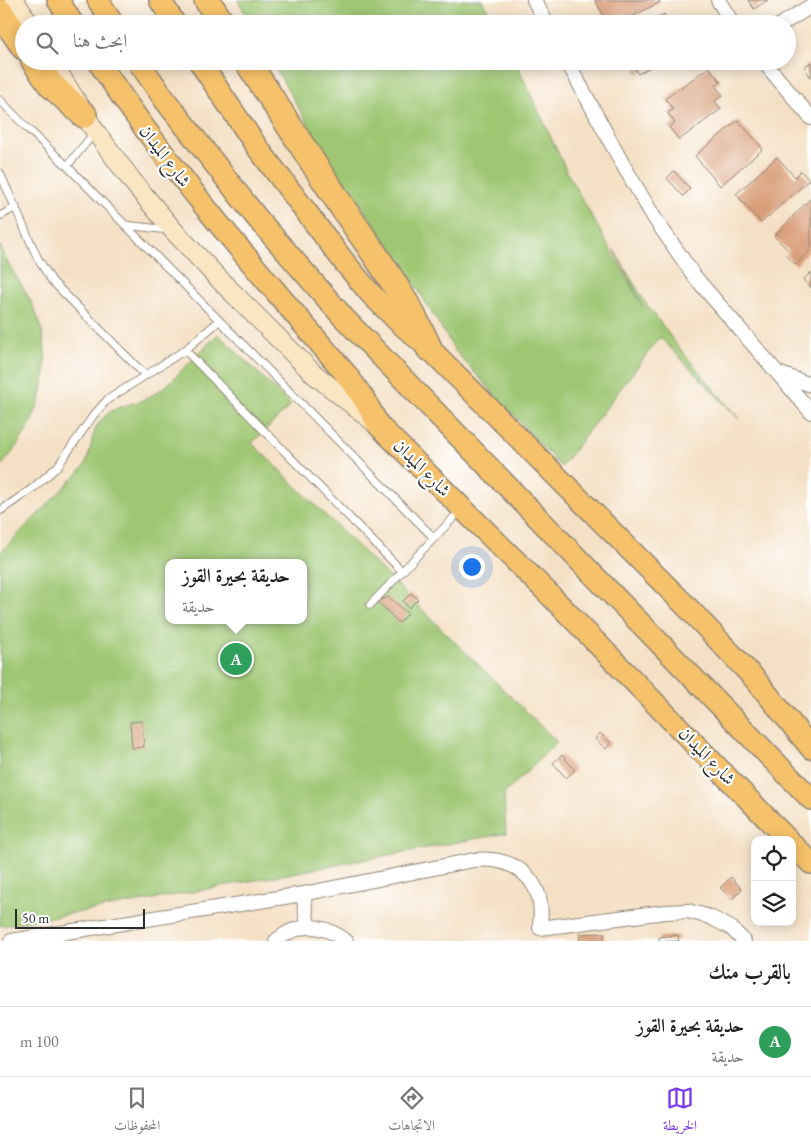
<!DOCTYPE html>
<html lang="ar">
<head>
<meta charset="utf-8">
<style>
  :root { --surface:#fff; --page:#f6f6f6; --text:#222; --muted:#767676; --line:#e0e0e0; --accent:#7c3aed }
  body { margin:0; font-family:"EB Garamond",Amiri,serif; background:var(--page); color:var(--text); direction:rtl }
  .controls { position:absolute; right:15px; bottom:15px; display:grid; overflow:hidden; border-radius:10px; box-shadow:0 2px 12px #0003 }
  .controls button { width:45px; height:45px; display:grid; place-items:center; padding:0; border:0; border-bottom:1px solid var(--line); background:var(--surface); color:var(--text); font:25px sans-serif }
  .scale { position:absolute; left:15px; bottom:12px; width:130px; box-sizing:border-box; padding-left:5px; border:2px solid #2b2b2b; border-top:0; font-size:14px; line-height:18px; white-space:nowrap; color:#2b2b2b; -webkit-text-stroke:4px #fff; paint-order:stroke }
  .you { position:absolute; left:471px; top:566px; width:18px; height:18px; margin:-12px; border:4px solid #fff; border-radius:50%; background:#1a73e8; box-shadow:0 0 0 8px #1a73e833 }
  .badge { display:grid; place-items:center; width:32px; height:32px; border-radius:50%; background:var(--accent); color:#fff; font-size:16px; font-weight:700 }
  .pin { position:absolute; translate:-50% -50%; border:2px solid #fff; box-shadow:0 1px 5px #0006 }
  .popup { position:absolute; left:165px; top:559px; width:142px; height:65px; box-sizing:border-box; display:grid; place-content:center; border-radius:10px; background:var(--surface); filter:drop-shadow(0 1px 4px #0005); font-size:16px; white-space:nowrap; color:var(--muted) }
  .popup b { font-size:19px; color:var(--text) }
  .popup::after { content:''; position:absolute; left:50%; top:100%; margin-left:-10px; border:10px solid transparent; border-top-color:var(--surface) }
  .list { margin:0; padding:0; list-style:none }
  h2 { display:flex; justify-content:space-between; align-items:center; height:65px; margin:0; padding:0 20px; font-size:21px }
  h2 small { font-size:16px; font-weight:400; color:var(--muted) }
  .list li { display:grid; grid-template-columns:32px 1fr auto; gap:15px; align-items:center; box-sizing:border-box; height:70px; padding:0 20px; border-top:1px solid var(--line) }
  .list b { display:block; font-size:19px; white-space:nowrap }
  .list p { margin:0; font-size:16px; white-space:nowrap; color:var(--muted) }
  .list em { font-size:16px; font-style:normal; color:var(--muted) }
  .icon { flex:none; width:28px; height:28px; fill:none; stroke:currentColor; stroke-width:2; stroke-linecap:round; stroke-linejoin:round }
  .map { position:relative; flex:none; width:811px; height:941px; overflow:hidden; direction:ltr }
  .search { position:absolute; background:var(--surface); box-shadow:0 2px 12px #0003; left:15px; right:15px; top:15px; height:55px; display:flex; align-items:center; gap:12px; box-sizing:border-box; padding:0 18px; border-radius:28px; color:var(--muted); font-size:19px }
  .sheet { height:135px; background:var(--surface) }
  nav { display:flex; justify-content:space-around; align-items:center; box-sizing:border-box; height:70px; border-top:1px solid var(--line); background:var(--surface); font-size:14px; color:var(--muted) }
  nav a { display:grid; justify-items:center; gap:2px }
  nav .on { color:var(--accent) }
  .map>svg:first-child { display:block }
</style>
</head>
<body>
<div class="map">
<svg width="811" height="941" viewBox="0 0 811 941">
  <rect width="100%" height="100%" fill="#fff"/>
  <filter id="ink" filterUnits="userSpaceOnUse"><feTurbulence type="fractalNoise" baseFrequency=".02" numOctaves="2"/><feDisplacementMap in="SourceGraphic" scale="10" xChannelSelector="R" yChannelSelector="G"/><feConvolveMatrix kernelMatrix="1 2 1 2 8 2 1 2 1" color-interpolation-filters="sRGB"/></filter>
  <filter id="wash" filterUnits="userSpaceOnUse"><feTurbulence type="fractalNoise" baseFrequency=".0096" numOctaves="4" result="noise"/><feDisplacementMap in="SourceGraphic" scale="20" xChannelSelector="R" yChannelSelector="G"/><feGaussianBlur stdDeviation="1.12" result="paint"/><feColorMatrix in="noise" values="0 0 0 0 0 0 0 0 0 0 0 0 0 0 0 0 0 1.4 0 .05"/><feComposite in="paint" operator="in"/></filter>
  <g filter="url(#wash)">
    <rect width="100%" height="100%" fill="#f4e0c4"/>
    <!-- green -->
    <path fill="#9fc773" stroke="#65794f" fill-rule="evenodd" d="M238 0H482L496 24H251Z
      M271 61H515L568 174 643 307 614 250 645 302 676 344 740 420 660 337 561 467 456 352 404 267 328 158Z
      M0 245C6 265 22 283 31 302 60 360 43 420 0 467Z
      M218 334 291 405 252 443 557 742 504 794 506 833 149 900 0 926V553L84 467C92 453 90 436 99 423 109 408 124 406 140 401 150 397 158 392 167 385ZM168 563H304V620H168Z"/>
    <g id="blocks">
      <!-- building -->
      <path fill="#d99e79" d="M595 0H659L660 2 618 24H608Z
        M748 0H768L754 9Z
        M664 14 669 24H646Z
        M631 61H661L638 74Z
        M811 62V78L804 67Z
        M709 67 721 82 715 86 723 95 715 101 721 109 679 140 669 127 675 123 668 113 673 109 665 99Z
        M738 120 763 149 720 186 695 156Z
        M777 157 795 177 801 171 809 180 761 223 736 194Z
        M674 171 690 189 683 196 667 178Z
        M811 198V249L796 265 787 256 790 252 774 236Z
        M811 272V288L803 280Z
        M411 593 418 599 409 608 403 601Z
        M389 597 408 614 399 623 377 601Z
        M142 721 144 747 132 748 130 722Z
        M600 733 611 743 606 749 595 739Z
        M562 755 575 770 566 778 553 763Z
        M731 877 742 889 732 899 720 888Z
        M604 933V941H580L579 934Z
        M678 935 679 941H659V937Z"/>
    </g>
  </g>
  <g filter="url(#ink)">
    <use href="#blocks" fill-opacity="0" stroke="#908678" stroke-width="1"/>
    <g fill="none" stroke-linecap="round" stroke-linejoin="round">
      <defs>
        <path id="service" d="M0 100 25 126 67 166 434 538
          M67 166 95 132
          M0 173 38 259 52 281 145 375
          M0 216 16 207
          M125 225 169 230
          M185 350 402 571
          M0 511 33 488 57 467 93 416 107 400 185 350 219 321
          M370 605 460 511"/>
        <path id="minor" d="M534 0 547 24
          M718 0 733 24
          M782 24 811 6
          M567 61 622 163 655 219 695 277 811 412
          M763 61 811 118
          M778 373 811 385
          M303 894 308 926
          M540 928 665 912 688 911 710 917 731 928 744 941
          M11 941 303 894 474 860C515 856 546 880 540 924
          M276 941C300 921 322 923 346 941"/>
        <path id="secondary" d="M14 0 29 24
          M51 61 95 131 133 182 173 230 217 277 314 374 378 425"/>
        <path id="primary" d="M58 0 73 24
          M98 0 113 24
          M160 0 175 24
          M98 61C171 173 260 273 346 374L364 399 379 426 548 593 788 840
          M138 61 165 100 257 218 344 318 811 799
          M199 61 257 147 345 263 370 293 400 323 429 348 689 609 755 679 811 748
          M792 844 811 863"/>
        <path id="motorway" d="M207 0 222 24
          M0 12 24 47
          M34 61 51 85 84 115
          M247 61C280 111 312 162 345 211 376 256 407 298 429 348"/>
      </defs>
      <!-- service casing -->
      <use href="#service" stroke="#908678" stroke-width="9"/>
      <!-- minor casing -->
      <use href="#minor" stroke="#908678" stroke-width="16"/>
      <!-- secondary casing -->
      <use href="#secondary" stroke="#908678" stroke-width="21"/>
      <!-- primary casing -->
      <use href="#primary" stroke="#908678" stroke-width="24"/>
      <!-- motorway casing -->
      <use href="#motorway" stroke="#908678" stroke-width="28"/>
      <!-- service -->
      <use href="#service" stroke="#fff" stroke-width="7"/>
      <!-- minor -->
      <use href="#minor" stroke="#fff" stroke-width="14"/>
      <!-- secondary -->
      <use href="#secondary" stroke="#fbe6c4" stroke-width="19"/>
      <!-- primary -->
      <use href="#primary" stroke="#f5c16b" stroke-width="21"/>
      <!-- motorway -->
      <use href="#motorway" stroke="#f5c16b" stroke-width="25"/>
    </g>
  </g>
  <g text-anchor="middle" stroke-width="4.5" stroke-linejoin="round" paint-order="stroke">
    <!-- street labels -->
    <g font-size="18" fill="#2b2b2b" stroke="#fff">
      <text transform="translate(165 156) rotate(53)" y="6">شارع الميدان</text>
      <text transform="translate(422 468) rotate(45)" y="6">شارع الميدان</text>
      <text transform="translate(707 756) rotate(46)" y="6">شارع الميدان</text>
    </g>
  </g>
</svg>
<div class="controls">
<button><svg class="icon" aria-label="locate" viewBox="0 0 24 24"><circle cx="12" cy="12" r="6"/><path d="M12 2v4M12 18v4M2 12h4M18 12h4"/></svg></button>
<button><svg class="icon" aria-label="layers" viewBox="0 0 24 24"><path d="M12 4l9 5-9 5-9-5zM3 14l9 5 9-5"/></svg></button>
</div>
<div class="scale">50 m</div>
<div class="you"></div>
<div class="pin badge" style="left:236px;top:659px;background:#2e9e5b">A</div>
<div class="popup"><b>حديقة بحيرة القوز</b>حديقة</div>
<div class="search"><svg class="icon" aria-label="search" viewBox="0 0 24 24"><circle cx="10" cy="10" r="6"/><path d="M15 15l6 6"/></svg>ابحث هنا</div>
</div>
<section class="sheet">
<h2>بالقرب منك<small></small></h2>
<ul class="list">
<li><span class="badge" style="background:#2e9e5b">A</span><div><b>حديقة بحيرة القوز</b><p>حديقة</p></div><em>100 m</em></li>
</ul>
</section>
<nav>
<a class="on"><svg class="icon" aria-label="map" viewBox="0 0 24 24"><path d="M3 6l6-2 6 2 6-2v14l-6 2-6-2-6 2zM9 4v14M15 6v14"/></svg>الخريطة</a>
<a><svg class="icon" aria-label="directions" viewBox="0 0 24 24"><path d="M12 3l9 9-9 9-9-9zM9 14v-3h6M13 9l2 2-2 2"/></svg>الاتجاهات</a>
<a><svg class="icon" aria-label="saved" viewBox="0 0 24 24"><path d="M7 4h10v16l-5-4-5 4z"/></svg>المحفوظات</a>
</nav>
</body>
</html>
